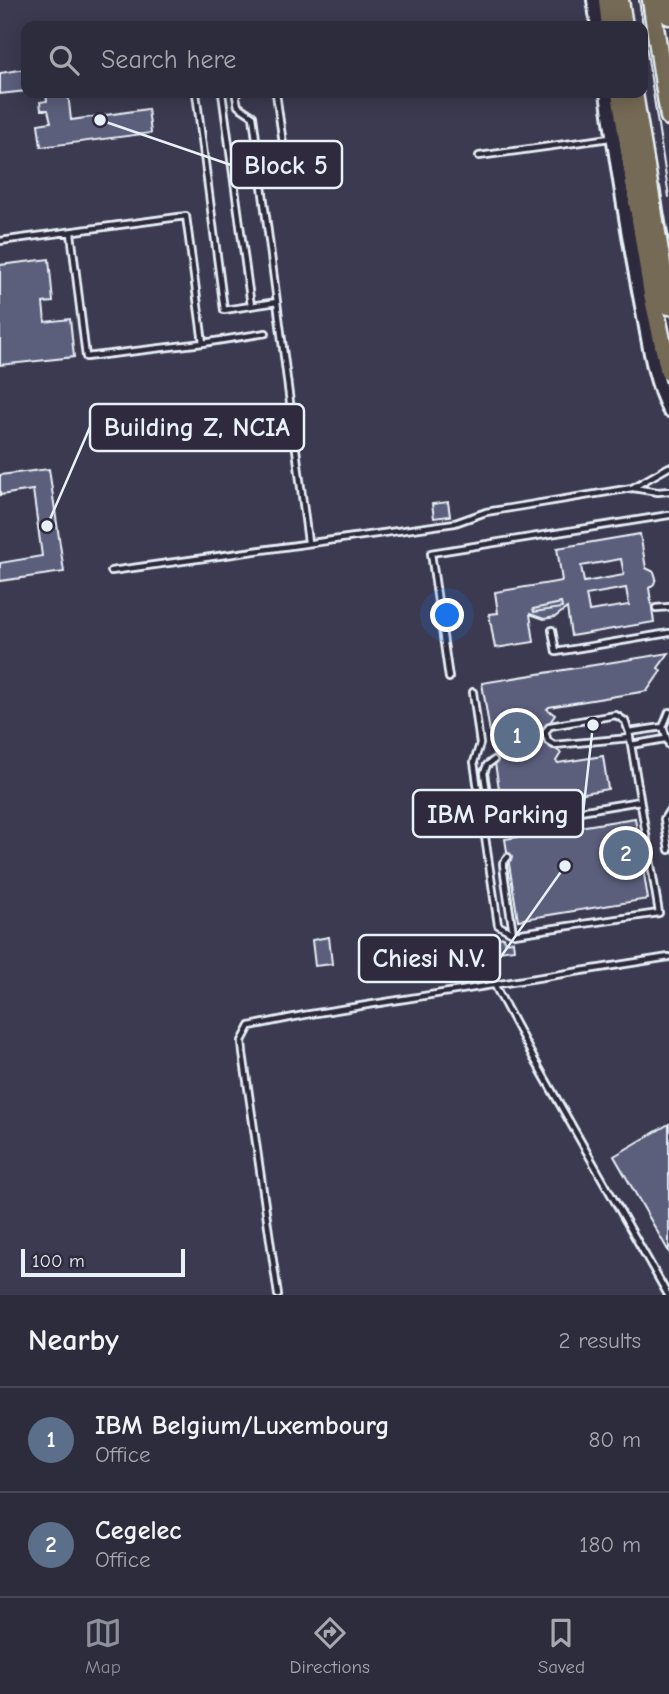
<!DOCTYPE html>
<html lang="en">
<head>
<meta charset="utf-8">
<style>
  :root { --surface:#2d2c3c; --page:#393847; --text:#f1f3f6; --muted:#a7a7af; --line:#484856; --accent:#8c9099 }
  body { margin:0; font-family:"Comic Neue",sans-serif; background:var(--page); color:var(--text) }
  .scale { position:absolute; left:21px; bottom:18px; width:164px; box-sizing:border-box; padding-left:7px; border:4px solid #e8f1f8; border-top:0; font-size:19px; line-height:24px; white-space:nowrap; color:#e8f1f8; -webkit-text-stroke:5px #2f2a3d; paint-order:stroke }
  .you { position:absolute; left:448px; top:616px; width:24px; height:24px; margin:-18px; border:5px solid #fff; border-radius:50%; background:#1a73e8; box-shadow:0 0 0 10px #1a73e833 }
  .badge { display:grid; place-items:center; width:46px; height:46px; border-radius:50%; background:var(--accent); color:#fff; font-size:23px; font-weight:700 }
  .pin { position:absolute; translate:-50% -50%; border:4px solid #fff; box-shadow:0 2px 7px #0006 }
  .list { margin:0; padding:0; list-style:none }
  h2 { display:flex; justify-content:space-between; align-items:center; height:91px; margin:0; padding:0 28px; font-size:30px }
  h2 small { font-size:23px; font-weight:400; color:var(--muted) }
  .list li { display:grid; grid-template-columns:46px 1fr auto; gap:21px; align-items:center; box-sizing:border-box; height:105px; padding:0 28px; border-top:2px solid var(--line) }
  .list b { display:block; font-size:26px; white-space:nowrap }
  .list p { margin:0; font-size:23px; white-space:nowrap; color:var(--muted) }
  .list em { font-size:23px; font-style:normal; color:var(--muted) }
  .icon { flex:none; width:38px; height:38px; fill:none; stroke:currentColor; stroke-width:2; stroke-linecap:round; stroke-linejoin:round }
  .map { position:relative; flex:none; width:669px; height:1295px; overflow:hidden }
  .search { position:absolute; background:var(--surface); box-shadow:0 4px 18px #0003; left:21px; right:21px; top:21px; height:77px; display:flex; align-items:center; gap:18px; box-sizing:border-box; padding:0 24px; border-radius:14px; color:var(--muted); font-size:26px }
  .sheet { height:301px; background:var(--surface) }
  nav { display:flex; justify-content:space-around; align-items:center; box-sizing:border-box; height:98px; border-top:2px solid var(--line); background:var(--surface); font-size:19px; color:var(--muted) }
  nav a { display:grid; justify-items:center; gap:4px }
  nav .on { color:var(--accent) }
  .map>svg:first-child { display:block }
</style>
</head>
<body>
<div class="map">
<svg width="669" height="1295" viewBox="0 0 669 1295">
  <rect width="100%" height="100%" fill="#3c3a50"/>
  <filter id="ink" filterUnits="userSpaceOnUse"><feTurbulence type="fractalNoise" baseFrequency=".0143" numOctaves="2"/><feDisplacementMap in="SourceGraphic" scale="14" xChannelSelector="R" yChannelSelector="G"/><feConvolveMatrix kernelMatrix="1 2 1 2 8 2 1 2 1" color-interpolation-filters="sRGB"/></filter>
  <g filter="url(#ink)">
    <!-- building -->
    <path fill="#5c5e7b" stroke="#e8f1f8" stroke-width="2" fill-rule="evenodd" d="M26 69V91L0 94V73Z
      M46 93H68L71 120 148 109 151 133 41 147 38 124 51 122 48 110H41L40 102 47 101Z
      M49 259 53 302 43 303 45 322 70 319 74 357 0 365V265Z
      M49 469 64 572 0 581V563L42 556 33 490 0 495V475Z
      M448 502 450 516 434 518 432 504Z
      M640 534 646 568 654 572 656 578 654 584 649 588 654 622 571 636 567 608 555 617 544 619 530 614 534 642 495 648 489 614 498 613 495 592 562 581 557 548ZM621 559 624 575 584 582 581 566ZM626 588 629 605 589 611 586 595ZM561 603 562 608 534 612 533 609Z
      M561 603 562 608 534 612 533 609Z
      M669 653 658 668 661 671 647 691 549 707 547 709 555 715 542 734V739L561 753 556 761 558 763 603 756 608 789 502 807 482 683Z
      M635 818 648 899 518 920 505 839Z
      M329 937 332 964 315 966 312 940Z
      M504 937 505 942 513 941 514 949 499 951 497 938Z
      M669 1124V1252L614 1156Z"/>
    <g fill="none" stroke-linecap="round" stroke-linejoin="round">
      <defs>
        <path id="service" d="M196 93 224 310 277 302
          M222 93 251 306
          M238 93 236 96 238 106 253 116 308 542
          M276 93 284 151
          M479 156 610 138
          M0 241 186 216 203 343 86 357 71 233
          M203 343 266 333
          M633 488 658 492 669 491
          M111 571 455 523 486 512 632 488 669 467
          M656 608 669 607
          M552 630 556 652 669 633
          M449 678 431 553 669 515
          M473 692 480 744 474 762 498 925 514 934 659 913 629 732 625 721 616 715 550 726 545 732 548 741 554 745 630 738
          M669 712 663 727 669 745
          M629 732 663 727
          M631 745 665 739
          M669 811 664 819 669 850
          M492 826 484 773 487 765 494 760
          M484 827 640 801
          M508 857 503 863 504 873 513 933
          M495 986 533 1057 668 1295
          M278 1295 243 1053 242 1041 250 1026 304 1015 669 957"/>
        <path id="tertiary" d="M594 0 598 26
          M607 93C617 164 628 235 642 306 649 340 653 378 669 410"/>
        <path id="primary" d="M607 0 610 26
          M665 0 669 16
          M620 93 652 294 669 372"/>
        <path id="trunk" d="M620 0 624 26
          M651 0 669 117
          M634 93 669 306"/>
      </defs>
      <!-- service casing -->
      <use href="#service" stroke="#e8f1f8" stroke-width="10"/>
      <!-- tertiary casing -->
      <use href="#tertiary" stroke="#e8f1f8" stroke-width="18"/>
      <!-- primary casing -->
      <use href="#primary" stroke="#e8f1f8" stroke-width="21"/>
      <!-- trunk casing -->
      <use href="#trunk" stroke="#e8f1f8" stroke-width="21"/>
      <!-- service -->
      <use href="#service" stroke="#2f2a3d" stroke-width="4.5"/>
      <!-- tertiary -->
      <use href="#tertiary" stroke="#2f2a3d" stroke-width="12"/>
      <!-- primary -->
      <use href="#primary" stroke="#756a55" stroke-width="16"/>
      <!-- trunk -->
      <use href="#trunk" stroke="#756a55" stroke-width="16"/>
      <!-- tram -->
      <path stroke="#e8f1f8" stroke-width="2" d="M639 0 669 197
        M660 186 669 240"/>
    </g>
  </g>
  <!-- callouts -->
  <path fill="none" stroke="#e8f1f8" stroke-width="2.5" d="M100 120L231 165M47 526L90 427M593 725L583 813M565 866L500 958"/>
  <g fill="#e8f1f8" stroke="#2f2a3d" stroke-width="2.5">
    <circle cx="100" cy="120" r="7"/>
    <circle cx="47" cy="526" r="7"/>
    <circle cx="593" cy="725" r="7"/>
    <circle cx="565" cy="866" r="7"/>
  </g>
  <g fill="#2f2a3d" stroke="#e8f1f8" stroke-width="2.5">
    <rect x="231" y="141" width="111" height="47" rx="7"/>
    <rect x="90" y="404" width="214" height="47" rx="7"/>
    <rect x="413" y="790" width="170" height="47" rx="7"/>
    <rect x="359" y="935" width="141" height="47" rx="7"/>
  </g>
  <g font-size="26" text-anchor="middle" font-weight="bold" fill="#e8f1f8">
    <text x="286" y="174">Block 5</text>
    <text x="197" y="436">Building Z, NCIA</text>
    <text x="498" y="823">IBM Parking</text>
    <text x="429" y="967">Chiesi N.V.</text>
  </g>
</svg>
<div class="scale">100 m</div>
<div class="you"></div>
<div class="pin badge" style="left:517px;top:735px;background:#5c6f8a">1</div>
<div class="pin badge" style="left:626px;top:853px;background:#5c6f8a">2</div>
<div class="search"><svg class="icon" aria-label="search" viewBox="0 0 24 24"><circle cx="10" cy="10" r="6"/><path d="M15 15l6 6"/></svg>Search here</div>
</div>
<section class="sheet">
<h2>Nearby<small>2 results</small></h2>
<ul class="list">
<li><span class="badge" style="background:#5c6f8a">1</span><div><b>IBM Belgium/Luxembourg</b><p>Office</p></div><em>80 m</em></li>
<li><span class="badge" style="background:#5c6f8a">2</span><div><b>Cegelec</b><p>Office</p></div><em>180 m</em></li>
</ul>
</section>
<nav>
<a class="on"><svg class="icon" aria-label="map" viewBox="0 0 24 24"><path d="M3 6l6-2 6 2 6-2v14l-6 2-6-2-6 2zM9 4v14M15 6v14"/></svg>Map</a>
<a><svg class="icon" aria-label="directions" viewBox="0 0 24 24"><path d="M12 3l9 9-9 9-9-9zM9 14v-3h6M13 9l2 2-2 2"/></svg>Directions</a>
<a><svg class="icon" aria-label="saved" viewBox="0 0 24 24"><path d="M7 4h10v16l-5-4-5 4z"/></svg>Saved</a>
</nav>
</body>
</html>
